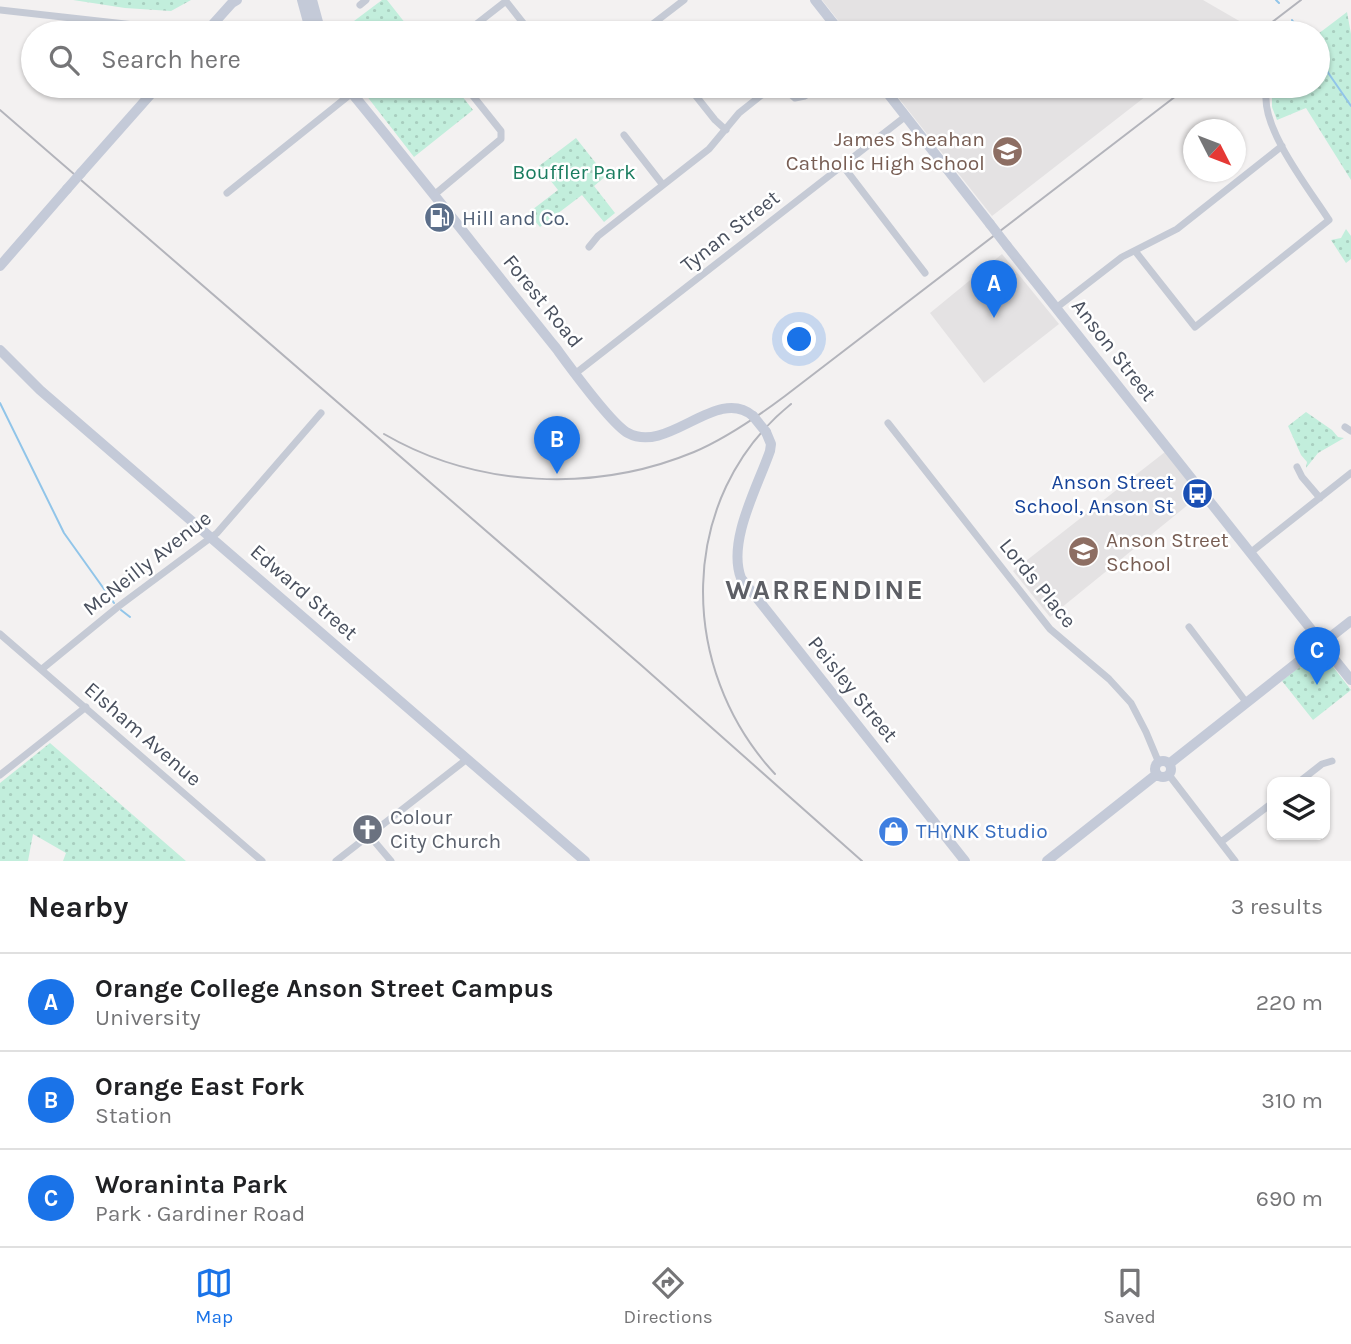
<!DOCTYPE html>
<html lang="en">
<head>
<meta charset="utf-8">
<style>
  :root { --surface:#fff; --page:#f2f2f2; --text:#202124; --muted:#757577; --line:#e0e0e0; --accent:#1a73e8 }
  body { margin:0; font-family:Karla,sans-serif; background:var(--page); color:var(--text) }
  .controls { position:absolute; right:21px; bottom:21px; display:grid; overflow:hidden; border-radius:14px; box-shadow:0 2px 5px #0004 }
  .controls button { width:63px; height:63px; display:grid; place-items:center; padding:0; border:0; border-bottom:2px solid var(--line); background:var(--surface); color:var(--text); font:35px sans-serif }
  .compass { position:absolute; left:1183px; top:119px; width:63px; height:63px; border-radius:50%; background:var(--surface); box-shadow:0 2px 5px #0004; rotate:132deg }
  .you { position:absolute; left:800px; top:340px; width:24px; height:24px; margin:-18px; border:5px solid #fff; border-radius:50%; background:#1a73e8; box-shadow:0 0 0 10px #1a73e833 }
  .badge { display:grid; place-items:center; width:46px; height:46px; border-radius:50%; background:var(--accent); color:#fff; font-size:23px; font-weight:700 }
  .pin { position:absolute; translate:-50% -58px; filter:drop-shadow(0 2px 4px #0008) }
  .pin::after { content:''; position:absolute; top:37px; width:24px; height:21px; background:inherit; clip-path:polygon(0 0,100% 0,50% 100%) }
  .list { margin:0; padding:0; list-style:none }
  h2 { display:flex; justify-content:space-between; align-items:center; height:91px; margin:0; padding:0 28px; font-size:30px }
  h2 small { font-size:23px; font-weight:400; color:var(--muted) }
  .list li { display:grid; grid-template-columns:46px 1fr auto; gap:21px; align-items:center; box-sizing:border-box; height:98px; padding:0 28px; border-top:2px solid var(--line) }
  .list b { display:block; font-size:26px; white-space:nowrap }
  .list p { margin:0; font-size:23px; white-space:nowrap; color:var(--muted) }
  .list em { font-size:23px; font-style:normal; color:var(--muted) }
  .icon { flex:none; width:38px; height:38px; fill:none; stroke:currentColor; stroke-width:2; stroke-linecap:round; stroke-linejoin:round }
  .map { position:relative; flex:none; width:1351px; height:861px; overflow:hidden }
  .search { position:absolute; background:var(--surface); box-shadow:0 2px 5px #0004; left:21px; right:21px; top:21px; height:77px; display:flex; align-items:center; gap:18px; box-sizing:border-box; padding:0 24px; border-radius:38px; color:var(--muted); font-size:26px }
  .sheet { height:385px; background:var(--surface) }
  nav { display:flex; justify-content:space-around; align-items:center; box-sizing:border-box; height:98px; border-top:2px solid var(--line); background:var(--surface); font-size:19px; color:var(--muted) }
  nav a { display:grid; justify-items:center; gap:4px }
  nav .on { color:var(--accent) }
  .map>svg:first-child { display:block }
</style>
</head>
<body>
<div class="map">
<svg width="1351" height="861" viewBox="0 0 1351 861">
  <defs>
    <pattern id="green-dots" width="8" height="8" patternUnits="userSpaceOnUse" patternTransform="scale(1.75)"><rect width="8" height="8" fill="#c2eedc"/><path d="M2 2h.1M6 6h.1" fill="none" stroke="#a8cebf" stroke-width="1.8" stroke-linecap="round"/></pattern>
  </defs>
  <rect width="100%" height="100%" fill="#f3f1f1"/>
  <!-- education -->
  <path fill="#e4e2e3" d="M822 0H1203L1241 22 1227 33H848Z
    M889 86H1159L992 216Z
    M1002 254 1059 324 984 383 930 313Z
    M1165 452 1200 495 1050 617 1013 571Z"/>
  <!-- green -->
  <path fill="url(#green-dots)" d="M73 0H191L171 11 125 8Z
    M382 0H387L413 33H338Z
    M1347 12 1351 34V180L1306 108 1277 120 1272 107V97L1245 90 1250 86H1318V34Z
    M359 86H454L473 110 414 157Z
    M576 138 606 176 594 186 615 213 604 222 582 195 540 227 528 213 558 190 539 166Z
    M1346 229 1351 236V259L1346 263 1331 240 1341 238Z
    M1306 412 1332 430 1338 437 1344 438 1318 453 1306 468 1307 462 1301 455 1288 426Z
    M1320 650 1351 690 1313 720 1282 681Z
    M50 743 186 861H63L66 853 33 834 28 861H0V783Z"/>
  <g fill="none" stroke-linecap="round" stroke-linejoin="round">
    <!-- stream -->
    <path stroke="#91c5e9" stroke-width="2" d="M1276 0 1279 3
      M1292 20 1301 33
      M1318 58 1351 106
      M0 403 64 533 114 603
      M121 610 130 617"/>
    <!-- street -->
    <path stroke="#c5cad5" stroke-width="7" d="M505 0 531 33
      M360 5 366 0
      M0 10 161 28 174 33
      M465 33 506 1
      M641 33 684 0
      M688 86 715 120 726 130
      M781 86 795 98 805 96 819 86
      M624 135 663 185
      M843 166 925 273
      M227 193 352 93
      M434 195 501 139V131L465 86
      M589 247 598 236 709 149 739 113 773 86
      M1135 251 1195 327 1329 220C1309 189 1264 132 1266 96
      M1056 308 1122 257 1177 229 1282 146
      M576 373 906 116
      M888 423 1050 629 1109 679 1131 703 1146 732 1159 763
      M1345 427 1351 431
      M1297 467 1302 477 1320 498
      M1250 553 1351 473
      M1189 627 1246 702
      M0 634 262 861
      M42 669 119 606 217 533 321 413
      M0 775 86 707
      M1169 775 1235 861
      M1299 782 1322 764 1332 761
      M369 835 391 861
      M1221 842 1272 803
      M336 861 467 759"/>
    <!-- secondary -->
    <path stroke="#c4cad8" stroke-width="10" d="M302 0 311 33
      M312 0 321 33
      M815 0 841 33
      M205 33 232 3 237 0
      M346 86C417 172 486 261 556 348 570 367 611 424 628 433 668 455 717 385 753 416
      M882 86 990 224
      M81 173 158 86
      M1007 246 1318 638
      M0 266 67 189
      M0 350 40 390 585 861
      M766 432 771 444 770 451C758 486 727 541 741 578L965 861
      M1328 639 1351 621
      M1326 649 1351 680
      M1155 769a8 8 0 1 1 16 0a8 8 0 1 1-16 0Z
      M1169 764 1317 647
      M1047 861 1157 774"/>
    <!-- rail -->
    <path stroke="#b3b4bb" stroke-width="2" d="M1258 33 1301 0
      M0 110 641 665 862 861
      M384 434C477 488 595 493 694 452 727 438 757 417 785 396L1189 86
      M775 774C677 669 676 497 791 404"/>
    <!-- secondary-bridge -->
    <path stroke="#c4cad8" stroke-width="10" d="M67 189 81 173
      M990 224 1007 246
      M753 416 766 432"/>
  </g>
  <!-- icons -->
  <defs>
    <symbol id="school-disc" viewBox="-11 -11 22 22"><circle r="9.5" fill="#8d6e63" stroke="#fff"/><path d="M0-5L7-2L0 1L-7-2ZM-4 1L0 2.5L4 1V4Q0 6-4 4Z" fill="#fff"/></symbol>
    <symbol id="fuel-disc" viewBox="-11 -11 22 22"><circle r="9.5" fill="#5c6f8a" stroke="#fff"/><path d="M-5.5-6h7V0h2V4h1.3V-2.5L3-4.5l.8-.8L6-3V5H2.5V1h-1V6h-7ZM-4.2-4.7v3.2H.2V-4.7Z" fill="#fff"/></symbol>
    <symbol id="bus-disc" viewBox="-11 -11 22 22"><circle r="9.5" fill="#1a4fb4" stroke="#fff"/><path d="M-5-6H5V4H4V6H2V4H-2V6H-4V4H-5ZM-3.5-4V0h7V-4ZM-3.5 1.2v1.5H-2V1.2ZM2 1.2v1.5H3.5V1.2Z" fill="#fff"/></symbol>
    <symbol id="church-disc" viewBox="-11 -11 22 22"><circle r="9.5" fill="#6b7280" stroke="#fff"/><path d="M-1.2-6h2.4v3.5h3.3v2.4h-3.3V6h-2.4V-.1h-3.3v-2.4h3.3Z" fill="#fff"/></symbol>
    <symbol id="shop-disc" viewBox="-11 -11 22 22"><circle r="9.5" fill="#3f7fe0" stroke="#fff"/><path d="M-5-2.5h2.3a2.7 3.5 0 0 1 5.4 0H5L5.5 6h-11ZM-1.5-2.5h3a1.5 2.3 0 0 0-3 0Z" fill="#fff"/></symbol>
  </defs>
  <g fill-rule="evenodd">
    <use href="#school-disc" x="990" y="134" width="35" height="35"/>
    <use href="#fuel-disc" x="422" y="200" width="35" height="35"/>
    <use href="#bus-disc" x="1180" y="476" width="35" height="35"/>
    <use href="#school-disc" x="1066" y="534" width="35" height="35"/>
    <use href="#church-disc" x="350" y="812" width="35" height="35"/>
    <use href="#shop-disc" x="876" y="814" width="35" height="35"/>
  </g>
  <g text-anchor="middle" stroke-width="5" stroke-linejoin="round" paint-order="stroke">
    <!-- education labels -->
    <g font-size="21" fill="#785e54" stroke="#fff" text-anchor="end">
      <text x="985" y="146">James Sheahan<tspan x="985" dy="24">Catholic High School</tspan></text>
      <text x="1106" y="547" text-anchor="start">Anson Street<tspan x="1106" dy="24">School</tspan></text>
    </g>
    <!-- park labels -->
    <g font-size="21" fill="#1b7d60" stroke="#fff">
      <text x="574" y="179">Bouffler Park</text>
    </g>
    <!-- service labels -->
    <g font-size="21" fill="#4e5e75" stroke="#fff" text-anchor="start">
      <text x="462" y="225">Hill and Co.</text>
    </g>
    <!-- street labels -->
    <g font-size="21" fill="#49505e" stroke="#fff">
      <text transform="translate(730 231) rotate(-38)" y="7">Tynan Street</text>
      <text transform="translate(543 301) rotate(51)" y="7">Forest Road</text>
      <text transform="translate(1114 350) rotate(52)" y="7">Anson Street</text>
      <text transform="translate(147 563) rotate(-38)" y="7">McNeilly Avenue</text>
      <text transform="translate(1038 583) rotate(51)" y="7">Lords Place</text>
      <text transform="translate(304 592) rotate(41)" y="7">Edward Street</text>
      <text transform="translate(853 689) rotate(51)" y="7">Peisley Street</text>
      <text transform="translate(143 734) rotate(41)" y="7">Elsham Avenue</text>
    </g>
    <!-- transit labels -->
    <g font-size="21" fill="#164399" stroke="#fff" text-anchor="end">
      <text x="1174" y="489">Anson Street<tspan x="1174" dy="24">School, Anson St</tspan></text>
    </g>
    <!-- worship labels -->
    <g font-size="21" fill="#5b616d" stroke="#fff" text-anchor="start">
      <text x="390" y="824">Colour<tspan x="390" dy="24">City Church</tspan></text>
    </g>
    <!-- shop labels -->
    <g font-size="21" fill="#366cbe" stroke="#fff" text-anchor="start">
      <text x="916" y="838">THYNK Studio</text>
    </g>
    <!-- district labels -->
    <g font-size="28" font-weight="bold" letter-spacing="2" fill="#5d5f65" stroke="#fff">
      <text x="825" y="599">WARRENDINE</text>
    </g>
  </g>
</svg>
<div class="controls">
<button><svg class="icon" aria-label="layers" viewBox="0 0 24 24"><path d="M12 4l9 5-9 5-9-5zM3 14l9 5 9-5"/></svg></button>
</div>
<svg class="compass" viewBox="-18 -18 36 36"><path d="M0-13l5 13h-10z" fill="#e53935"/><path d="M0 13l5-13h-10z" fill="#757577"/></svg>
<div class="you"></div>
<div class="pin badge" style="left:994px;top:318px">A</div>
<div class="pin badge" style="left:557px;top:474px">B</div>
<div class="pin badge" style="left:1317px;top:685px">C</div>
<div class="search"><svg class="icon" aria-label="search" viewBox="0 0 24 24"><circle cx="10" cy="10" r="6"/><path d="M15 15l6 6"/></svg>Search here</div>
</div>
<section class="sheet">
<h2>Nearby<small>3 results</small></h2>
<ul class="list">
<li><span class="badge">A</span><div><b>Orange College Anson Street Campus</b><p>University</p></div><em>220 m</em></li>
<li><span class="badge">B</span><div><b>Orange East Fork</b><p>Station</p></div><em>310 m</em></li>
<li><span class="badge">C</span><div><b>Woraninta Park</b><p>Park · Gardiner Road</p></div><em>690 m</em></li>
</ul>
</section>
<nav>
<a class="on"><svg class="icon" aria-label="map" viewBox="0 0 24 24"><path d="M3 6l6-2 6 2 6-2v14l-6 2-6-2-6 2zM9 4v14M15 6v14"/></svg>Map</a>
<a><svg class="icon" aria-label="directions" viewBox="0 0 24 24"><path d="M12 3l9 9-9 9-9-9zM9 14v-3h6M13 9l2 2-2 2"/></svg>Directions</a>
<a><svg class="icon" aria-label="saved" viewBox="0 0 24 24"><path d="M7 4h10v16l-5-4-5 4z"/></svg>Saved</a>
</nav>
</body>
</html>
